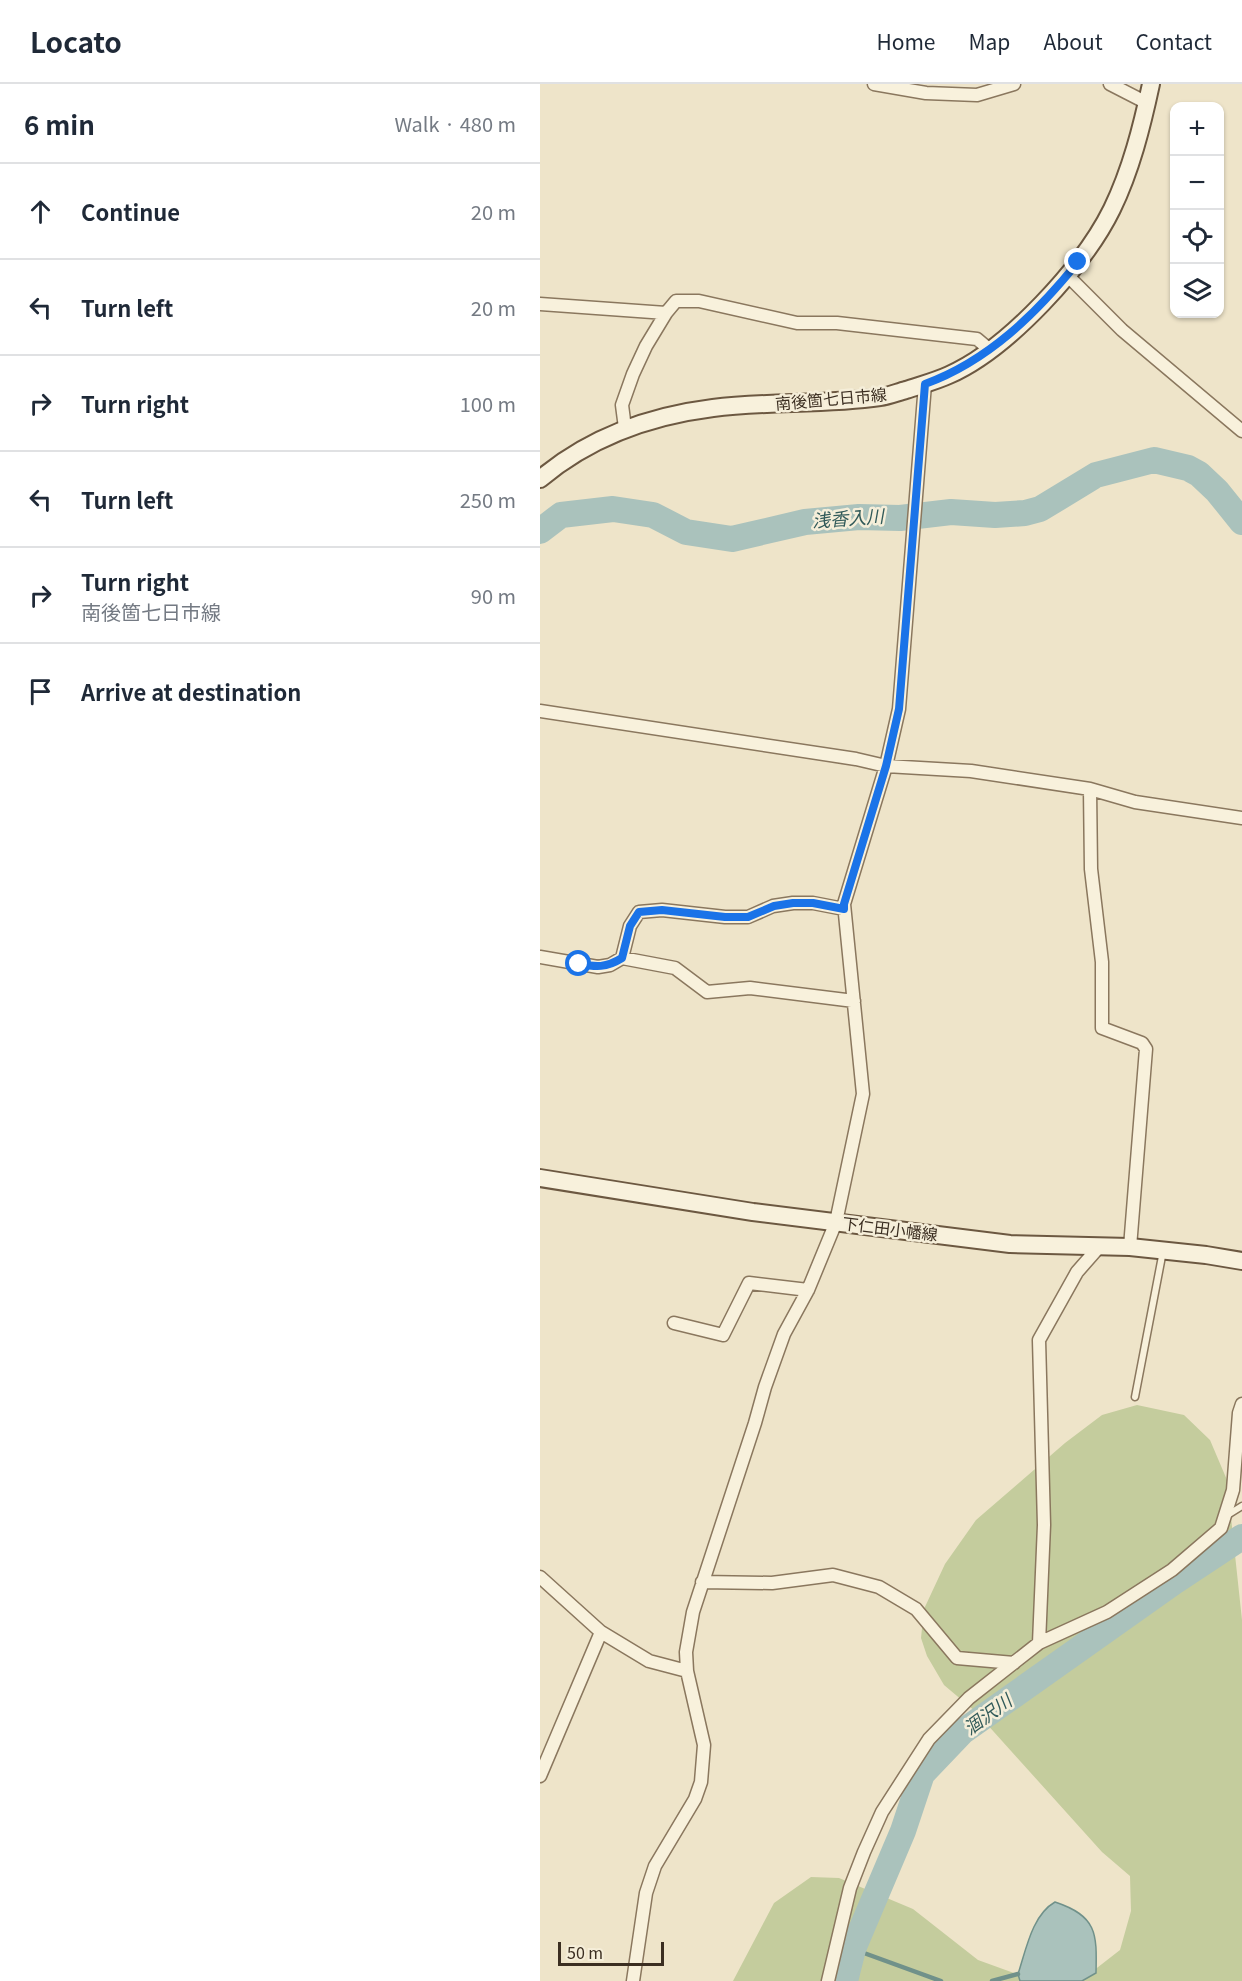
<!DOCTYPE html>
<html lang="en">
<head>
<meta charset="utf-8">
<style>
  :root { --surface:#fff; --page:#f6f6f7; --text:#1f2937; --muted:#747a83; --line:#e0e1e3 }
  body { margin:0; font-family:Georgia,"Noto Sans JP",serif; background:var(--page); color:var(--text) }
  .controls { position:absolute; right:18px; top:18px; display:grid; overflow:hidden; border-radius:12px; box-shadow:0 2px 4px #0004 }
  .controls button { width:54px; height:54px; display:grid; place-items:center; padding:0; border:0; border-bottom:2px solid var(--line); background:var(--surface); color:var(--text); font:30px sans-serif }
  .scale { position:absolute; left:18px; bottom:15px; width:106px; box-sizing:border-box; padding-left:6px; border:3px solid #3b2e21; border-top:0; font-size:16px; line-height:21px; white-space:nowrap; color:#3b2e21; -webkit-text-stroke:4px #f5eed9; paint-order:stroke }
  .stop { position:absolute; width:18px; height:18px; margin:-14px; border:4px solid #1a73e8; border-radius:50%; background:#fff }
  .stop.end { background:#1a73e8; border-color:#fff; box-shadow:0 2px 6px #0008 }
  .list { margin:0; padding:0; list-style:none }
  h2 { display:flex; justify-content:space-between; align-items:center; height:78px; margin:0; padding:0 24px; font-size:26px }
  h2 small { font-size:20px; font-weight:400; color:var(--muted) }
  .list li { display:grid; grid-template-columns:39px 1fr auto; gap:18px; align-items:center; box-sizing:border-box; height:96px; padding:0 24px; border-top:2px solid var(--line) }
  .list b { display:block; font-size:22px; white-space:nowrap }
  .list p { margin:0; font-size:20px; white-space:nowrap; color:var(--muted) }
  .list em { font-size:20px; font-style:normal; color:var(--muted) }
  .icon { flex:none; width:33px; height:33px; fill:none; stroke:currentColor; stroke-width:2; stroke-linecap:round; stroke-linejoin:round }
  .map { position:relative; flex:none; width:702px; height:1897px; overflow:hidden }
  header { display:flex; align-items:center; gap:36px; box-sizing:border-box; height:84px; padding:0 30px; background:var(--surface); border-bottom:2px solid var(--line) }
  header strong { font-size:28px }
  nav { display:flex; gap:33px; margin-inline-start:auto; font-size:21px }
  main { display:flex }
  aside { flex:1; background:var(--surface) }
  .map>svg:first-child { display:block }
</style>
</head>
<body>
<header>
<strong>Locato</strong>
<nav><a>Home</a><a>Map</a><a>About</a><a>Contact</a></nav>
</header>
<main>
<aside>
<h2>6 min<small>Walk · 480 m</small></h2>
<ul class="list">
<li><svg class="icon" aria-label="ahead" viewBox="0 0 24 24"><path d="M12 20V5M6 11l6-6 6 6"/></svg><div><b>Continue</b></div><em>20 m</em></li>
<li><svg class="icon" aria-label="left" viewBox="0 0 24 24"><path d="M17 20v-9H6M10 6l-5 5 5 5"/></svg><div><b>Turn left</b></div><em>20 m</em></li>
<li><svg class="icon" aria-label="right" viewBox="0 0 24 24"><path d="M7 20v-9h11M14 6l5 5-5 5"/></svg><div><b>Turn right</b></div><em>100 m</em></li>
<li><svg class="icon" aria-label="left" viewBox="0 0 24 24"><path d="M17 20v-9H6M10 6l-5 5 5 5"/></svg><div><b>Turn left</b></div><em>250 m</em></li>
<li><svg class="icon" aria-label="right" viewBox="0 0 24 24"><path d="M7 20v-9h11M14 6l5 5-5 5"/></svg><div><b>Turn right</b><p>南後箇七日市線</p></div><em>90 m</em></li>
<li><svg class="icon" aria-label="arrive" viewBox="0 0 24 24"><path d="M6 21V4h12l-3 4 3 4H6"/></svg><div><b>Arrive at destination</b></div></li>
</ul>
</aside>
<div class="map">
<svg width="702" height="1897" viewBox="0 0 702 1897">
  <rect width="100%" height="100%" fill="#eee4c9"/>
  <!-- green -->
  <path fill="#c4cc9d" d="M597 1321 644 1331 670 1356 687 1396 702 1536V1897H528L544 1894 580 1866 591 1827 590 1792 562 1768 436 1628 404 1601 387 1572 381 1554 384 1525 405 1480 436 1436 525 1359 562 1331Z
    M271 1793 299 1794 373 1825 438 1876 496 1897H193L234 1819Z"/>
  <!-- water -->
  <path fill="#aac2bc" stroke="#70918a" stroke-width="1.5" d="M515 1818C557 1832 557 1849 556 1889L542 1897H480L478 1890C486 1866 492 1831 515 1818Z"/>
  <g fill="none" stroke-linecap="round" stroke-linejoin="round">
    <!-- stream -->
    <path stroke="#70918a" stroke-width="4.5" d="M313 1865 401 1897
      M452 1897 478 1890"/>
    <!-- river -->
    <path stroke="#aac2bc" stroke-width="26" d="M0 447 21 431 73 425 113 431 146 448 192 455 265 438 319 433 360 434 411 428 455 431 485 429 500 425 556 391 614 376 648 384 659 390 677 407 702 438
      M305 1897 313 1865 363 1747 382 1690 422 1648 634 1498 702 1453"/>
    <defs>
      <path id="service" d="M595 1313 623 1167
        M686 1432 702 1422"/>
      <path id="minor" d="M334 0 386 9 437 11 474 0
        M570 0 607 19
        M527 191 582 246 702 347
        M0 220 126 229
        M85 344 82 321 93 290 106 262 126 229 136 217H159L257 239H297L437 255 450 266
        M0 627 316 675 346 682 431 687 550 705 595 718 702 734
        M550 705 551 785 562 878V944L602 959 606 965 590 1163
        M0 873 58 883 70 881 82 874 90 842 99 828 122 826 185 833H208L233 822 253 819H273L304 825
        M82 874 135 884 167 908 210 904 314 917
        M134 1239 183 1251 209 1199 268 1206
        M0 1493 61 1548 109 1577 147 1587
        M162 1498 232 1499 293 1491 339 1503 376 1525 417 1574 474 1579
        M499 1559 504 1441 499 1256 537 1188 559 1163
        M0 1692 61 1548
        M93 1897 106 1809 115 1782 155 1715 161 1698 164 1661 147 1587 146 1568 153 1528 215 1339 225 1303 244 1250 268 1206 296 1138 323 1010 304 820 346 682 359 625 385 300
        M288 1897 310 1804 324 1768 342 1728 389 1655 429 1614 499 1559 567 1528 632 1486 681 1444 693 1406 699 1329 702 1320"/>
      <path id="secondary" d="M0 395C50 353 109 332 173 324 228 317 285 321 340 313 349 312 358 308 366 306 381 301 396 297 409 291 468 265 544 182 572 125 591 86 602 42 611 0
        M0 1094 213 1128 470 1160 590 1163 666 1171 702 1177"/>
    </defs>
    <!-- service casing -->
    <use href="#service" stroke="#8a775e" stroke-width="9"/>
    <!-- minor casing -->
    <use href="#minor" stroke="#8a775e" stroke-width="15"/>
    <!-- secondary casing -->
    <use href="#secondary" stroke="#6c5841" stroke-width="20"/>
    <!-- service -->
    <use href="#service" stroke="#f8f1dc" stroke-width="6"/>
    <!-- minor -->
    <use href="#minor" stroke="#f8f1dc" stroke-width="12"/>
    <!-- secondary -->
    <use href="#secondary" stroke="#f8f1dc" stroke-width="16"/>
  </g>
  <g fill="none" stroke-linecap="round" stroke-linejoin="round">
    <!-- route -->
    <path stroke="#1a73e8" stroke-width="8" d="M39 880C56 883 66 884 82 874L90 842 99 828 122 826 185 833H208L234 822 253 819H273L304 825V820L346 682 359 625 385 300C448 277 496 230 538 178"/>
  </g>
  <g text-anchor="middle" stroke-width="5" stroke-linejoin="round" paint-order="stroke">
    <!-- street labels -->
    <g font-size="16" fill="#3b2e21" stroke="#f5eed9">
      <text transform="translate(291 315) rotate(-5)" y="6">南後箇七日市線</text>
      <text transform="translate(350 1145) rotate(7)" y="6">下仁田小幡線</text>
    </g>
    <!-- water labels -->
    <g font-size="18" font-style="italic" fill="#315a59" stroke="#f5eed9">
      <text transform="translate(308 435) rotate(-4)" y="6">浅香入川</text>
      <text transform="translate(448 1631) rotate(-36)" y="6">涸沢川</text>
    </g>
  </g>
</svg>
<div class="controls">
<button>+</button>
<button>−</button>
<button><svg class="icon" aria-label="locate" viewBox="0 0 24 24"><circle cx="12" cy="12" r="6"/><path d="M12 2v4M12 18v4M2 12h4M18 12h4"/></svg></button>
<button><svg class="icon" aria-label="layers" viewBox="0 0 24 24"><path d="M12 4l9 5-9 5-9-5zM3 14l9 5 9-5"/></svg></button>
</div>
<div class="scale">50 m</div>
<div class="stop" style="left:39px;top:880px"></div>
<div class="stop end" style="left:538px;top:178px"></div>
</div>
</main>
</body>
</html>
